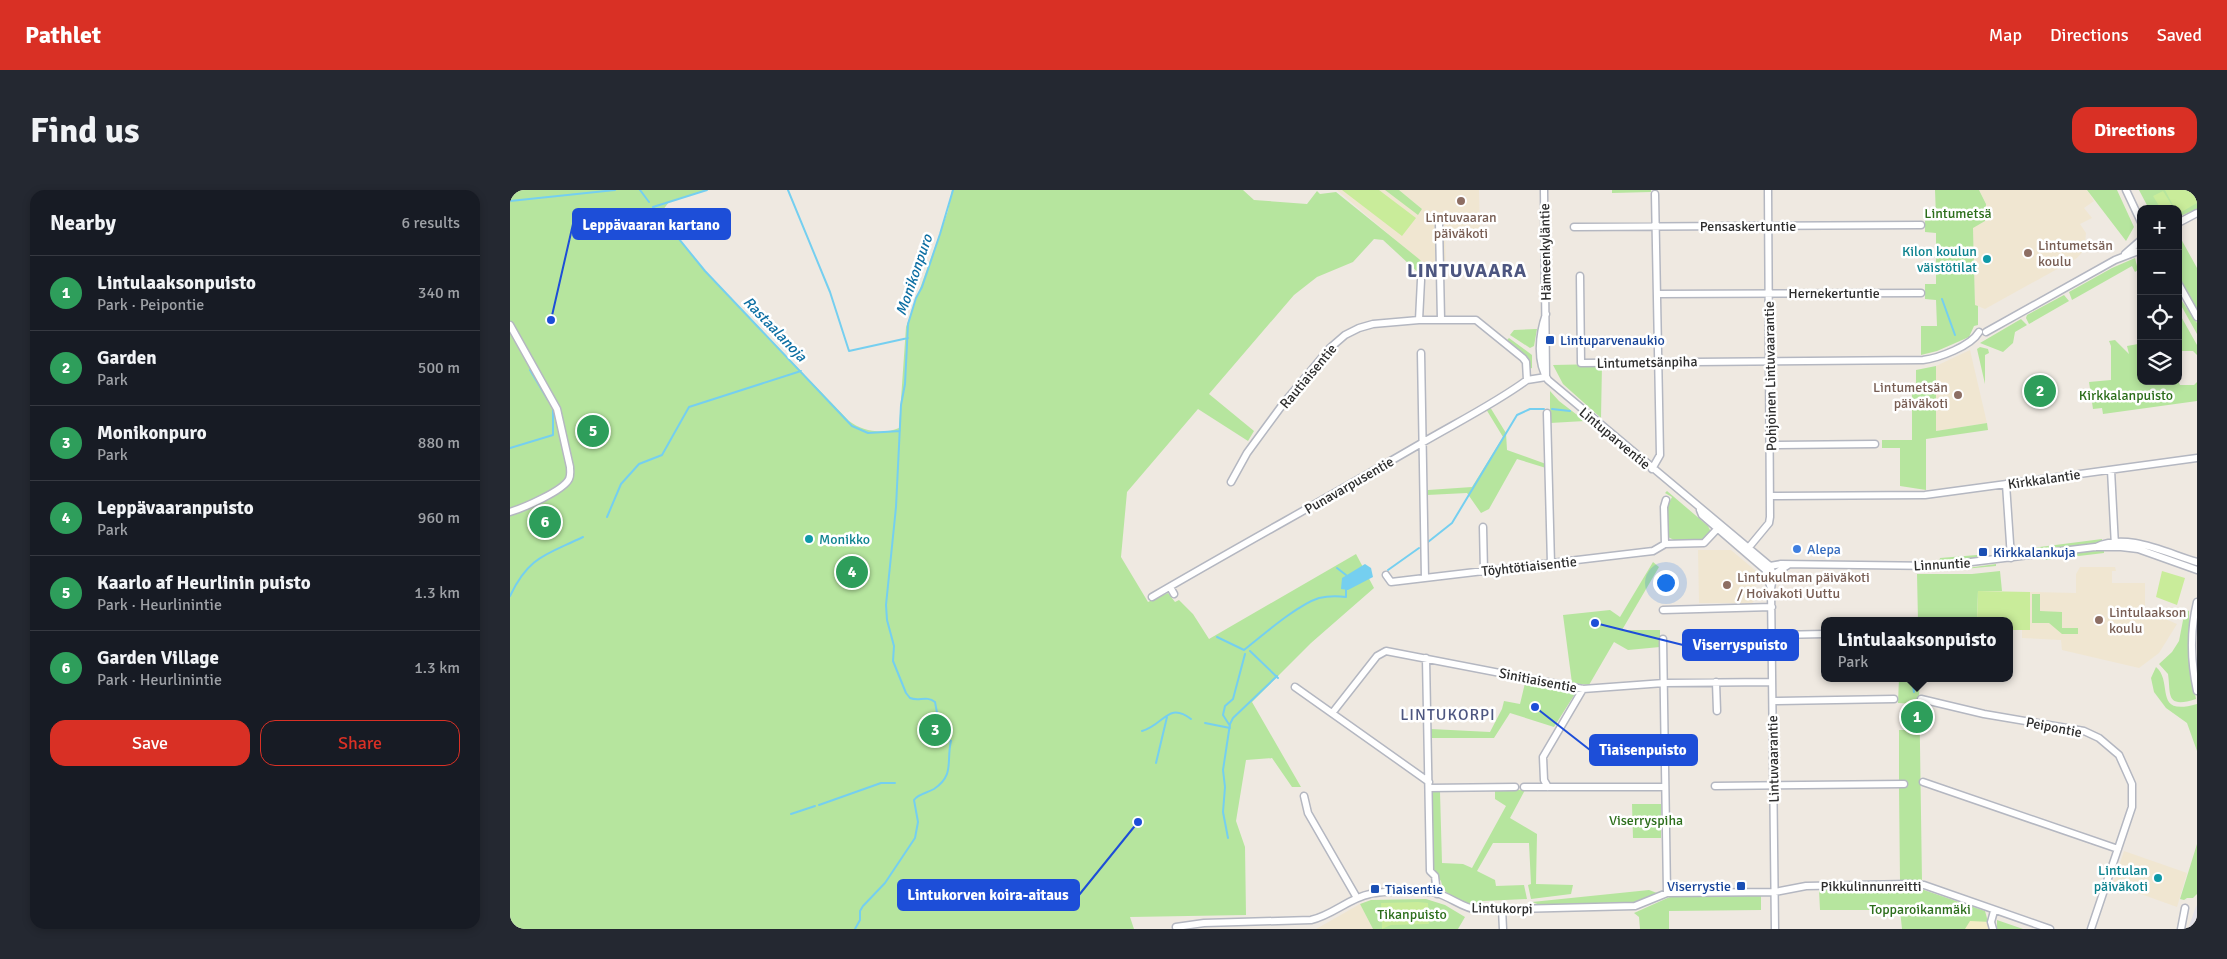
<!DOCTYPE html>
<html lang="en">
<head>
<meta charset="utf-8">
<style>
  :root { --surface:#171b24; --page:#242831; --text:#f1f3f6; --muted:#9ea1a6; --line:#363941; --accent:#d93025 }
  body { margin:0; font-family:Signika,sans-serif; background:var(--page); color:var(--text) }
  .controls { position:absolute; right:15px; top:15px; display:grid; overflow:hidden; border-radius:10px; box-shadow:0 2px 8px #0003 }
  .controls button { width:45px; height:45px; display:grid; place-items:center; padding:0; border:0; border-bottom:1px solid var(--line); background:var(--surface); color:var(--text); font:25px sans-serif }
  .you { position:absolute; left:1155px; top:392px; width:18px; height:18px; margin:-12px; border:4px solid #fff; border-radius:50%; background:#1a73e8; box-shadow:0 0 0 8px #1a73e833 }
  .badge { display:grid; place-items:center; width:32px; height:32px; border-radius:50%; background:var(--accent); color:#fff; font-size:16px; font-weight:700 }
  .pin { position:absolute; translate:-50% -50%; border:2px solid #fff; box-shadow:0 1px 5px #0006 }
  .popup { position:absolute; left:1311px; top:427px; width:192px; height:65px; box-sizing:border-box; display:grid; place-content:center; border-radius:10px; background:var(--surface); filter:drop-shadow(0 1px 4px #0005); font-size:16px; white-space:nowrap; color:var(--muted) }
  .popup b { font-size:19px; color:var(--text) }
  .popup::after { content:''; position:absolute; left:50%; top:100%; margin-left:-10px; border:10px solid transparent; border-top-color:var(--surface) }
  .list { margin:0; padding:0; list-style:none }
  h2 { display:flex; justify-content:space-between; align-items:center; height:65px; margin:0; padding:0 20px; font-size:21px }
  h2 small { font-size:16px; font-weight:400; color:var(--muted) }
  .list li { display:grid; grid-template-columns:32px 1fr auto; gap:15px; align-items:center; box-sizing:border-box; height:75px; padding:0 20px; border-top:1px solid var(--line) }
  .list b { display:block; font-size:19px; white-space:nowrap }
  .list p { margin:0; font-size:16px; white-space:nowrap; color:var(--muted) }
  .list em { font-size:16px; font-style:normal; color:var(--muted) }
  .actions { display:flex; gap:10px; padding:15px 20px }
  .actions a { flex:1; padding:11px 0; border:1px solid var(--accent); border-radius:15px; text-align:center; font-size:18px; color:var(--accent) }
  .actions .main { background:var(--accent); color:#fff }
  .icon { flex:none; width:28px; height:28px; fill:none; stroke:currentColor; stroke-width:2; stroke-linecap:round; stroke-linejoin:round }
  .map { position:relative; flex:none; width:1687px; height:739px; overflow:hidden; border-radius:15px }
  header { display:flex; align-items:center; gap:30px; box-sizing:border-box; height:70px; padding:0 25px; background:var(--accent); color:#fff }
  header strong { font-size:24px }
  nav { display:flex; gap:28px; margin-inline-start:auto; font-size:18px }
  .intro { display:flex; align-items:center; justify-content:space-between; box-sizing:border-box; height:120px; padding:0 30px }
  h1 { margin:0; font-size:35px }
  .button { padding:12px 22px; border-radius:15px; background:var(--accent); color:#fff; font-size:18px; font-weight:700 }
  main { display:flex; gap:30px; padding:0 30px }
  aside { flex:1; background:var(--surface); border-radius:15px; box-shadow:0 2px 8px #0003 }
  .map>svg:first-child { display:block }
</style>
</head>
<body>
<header>
<strong>Pathlet</strong>
<nav><a>Map</a><a>Directions</a><a>Saved</a></nav>
</header>
<div class="intro"><h1>Find us</h1><a class="button">Directions</a></div>
<main>
<aside>
<h2>Nearby<small>6 results</small></h2>
<ul class="list">
<li><span class="badge" style="background:#2e9e5b">1</span><div><b>Lintulaaksonpuisto</b><p>Park · Peipontie</p></div><em>340 m</em></li>
<li><span class="badge" style="background:#2e9e5b">2</span><div><b>Garden</b><p>Park</p></div><em>500 m</em></li>
<li><span class="badge" style="background:#2e9e5b">3</span><div><b>Monikonpuro</b><p>Park</p></div><em>880 m</em></li>
<li><span class="badge" style="background:#2e9e5b">4</span><div><b>Leppävaaranpuisto</b><p>Park</p></div><em>960 m</em></li>
<li><span class="badge" style="background:#2e9e5b">5</span><div><b>Kaarlo af Heurlinin puisto</b><p>Park · Heurlinintie</p></div><em>1.3 km</em></li>
<li><span class="badge" style="background:#2e9e5b">6</span><div><b>Garden Village</b><p>Park · Heurlinintie</p></div><em>1.3 km</em></li>
</ul>
<div class="actions"><a class="main">Save</a><a>Share</a></div>
</aside>
<div class="map">
<svg width="1687" height="739" viewBox="0 0 1687 739">
  <rect width="100%" height="100%" fill="#efe9e1"/>
  <!-- industrial -->
  <path fill="#e3e1e8" d="M1687 715V739H1678L1685 719Z"/>
  <!-- education -->
  <path fill="#f0e6d1" d="M827 0H875L908 24 912 19 889 0H969L970 44 935 46 936 82H923Z
    M1469 0H1577L1584 11 1574 18 1582 28 1570 34 1576 43 1575 53 1577 57 1567 68 1475 119 1465 115 1463 37 1475 31 1476 14Z
    M1460 160 1477 233 1426 241V176Z
    M1188 360H1221L1246 381 1245 410 1242 413H1189Z
    M1570 377H1605L1606 381H1602V393H1635V420L1667 434 1649 463 1629 478 1552 460 1551 450 1512 448V440H1520V402L1566 403V384Z
    M1614 661 1677 683 1667 717 1603 694Z
    M850 714 863 739H806Z"/>
  <!-- green -->
  <path fill="#b6e59e" d="M0 0H197L159 12 149 25 195 81 339 231C352 241 373 245 389 238L396 137 438 21 442 0H733L744 10 797 14 807 1 810 4 826 2 909 69 917 77 912 86 873 50 864 49 843 72 807 87 784 105 699 204 744 241 738 251 688 219 617 302 611 367 638 412 658 403 665 412 669 410 683 424 699 449 846 364 864 398 801 453 742 512 791 597H782L762 568 736 570 726 631 735 657 736 725 620 727 624 739H0Z
    M875 0H889L912 19 908 25Z
    M1102 0H1141V2L1102 3Z
    M1425 0H1469L1476 14 1475 31 1463 38 1465 115 1468 116V135L1464 136 1459 147 1427 161 1411 165V136H1427L1426 110 1415 109V94H1426V43L1415 42V27H1426Z
    M1577 0H1607L1624 37 1616 51Z
    M1629 0H1687V19L1668 27V19H1639Z
    M1668 47H1670L1687 78V119L1668 86Z
    M1625 68 1628 80 1625 82 1622 76 1562 110 1559 102 1602 78Z
    M1554 105 1559 111 1519 134 1516 128 1517 125Z
    M1668 105 1687 133V144L1668 110Z
    M1668 121 1687 155V165L1683 161H1669Z
    M1511 129 1517 135 1505 142 1503 153 1493 162 1470 153Z
    M1027 139 1024 156 1020 158 1000 145 1004 140Z
    M999 148 1022 165V178L1019 179 1014 164 997 150Z
    M1605 150 1619 164 1617 156 1628 154 1631 159V191H1668L1670 195H1684L1687 192V211L1593 224 1592 218 1583 219 1579 192 1601 190V156L1599 151Z
    M1470 157 1478 159 1479 163 1475 165V194L1467 159Z
    M1092 174 1091 228 1053 194 1043 175Z
    M1426 176V241L1477 233 1478 240 1416 249V300L1390 296V258H1372V250H1402V203H1406V180Z
    M1040 201 1049 211 1075 231 1040 233Z
    M980 217 996 243 997 260 1036 274V278L1007 269 979 319 971 323 957 303 917 305 918 300 962 297 993 247 976 219Z
    M1071 221 1112 256 1111 258 1069 223Z
    M1157 301 1198 336 1201 342 1193 350H1164L1158 347 1156 319 1162 307 1155 303Z
    M1592 349V352L1507 363V360Z
    M1594 360V363L1535 370 1538 366Z
    M1467 365 1468 369 1429 372 1430 368Z
    M1143 372 1149 377 1112 440H1150V457L1118 460 1104 452 1079 495 1062 493 1053 425 1100 420 1110 427Z
    M1486 374V376L1443 380Z
    M1490 381 1492 401H1468L1467 431H1408L1407 384H1462Z
    M1522 404H1530V421L1552 422V438H1568V444H1552L1539 433H1522Z
    M1675 420 1679 421V471L1686 509C1655 519 1661 504 1658 484L1649 474 1662 462 1669 451Z
    M1646 477C1664 492 1642 527 1687 514V561L1677 533 1656 518 1644 502 1641 488Z
    M1389 488H1409L1412 691H1390L1389 597 1362 598 1361 591 1389 590V540H1405V514L1388 513Z
    M1016 489 1068 499 1044 537 1000 523 984 548H921V539L980 542 992 519 994 511 1010 514Z
    M985 600H1015L1000 628 1027 644 1026 694 1063 695 1061 704 1021 709 1018 695 1021 694 1019 653H983L967 681 985 690 986 696 1014 695 1017 709 973 711 972 714C957 717 944 709 933 699L931 691 921 679 922 602H930L932 673 953 674 962 678 996 616 985 609Z
    M1122 614H1151V648H1123Z
    M1687 654V704L1683 708H1677L1674 710 1670 709Z
    M1395 698 1414 700 1475 721 1480 739H1392L1390 720H1310L1309 700Z
    M1139 700 1147 703 1123 713 1030 715 1022 712Z
    M1251 705V720L1159 721V739H1130L1129 727 1124 723 1162 706Z
    M916 709 935 715 955 727 948 739H863L850 714 861 710Z
    M1487 730 1513 739H1487Z"/>
  <!-- sand -->
  <path fill="#f3ecc5" d="M1460 731 1481 732 1483 739H1455Z"/>
  <!-- pitch -->
  <path fill="#c9ec9a" d="M832 0H869L906 28 892 46Z
    M1655 0H1687V13L1668 24V19H1665Z
    M1653 1 1663 17 1651 19 1643 6Z
    M1652 381 1675 388 1667 415 1646 407Z
    M1468 401 1520 402V440H1500V431H1467Z
    M908 712 918 713 919 734 881 735 872 739 871 713Z"/>
  <!-- water -->
  <path fill="#75cff0" d="M855 374 861 378 863 387 838 400 831 399 832 388Z"/>
  <g fill="none" stroke-linecap="round" stroke-linejoin="round">
    <!-- stream -->
    <path stroke="#75cff0" stroke-width="2" d="M130 0 139 12
      M278 0 320 102 339 161 398 148
      M0 11 105 0
      M143 17 195 81 342 236 358 243 390 241
      M143 17 197 0
      M1432 109 1445 145
      M20 180 38 210
      M1042 219 1060 221
      M0 258 43 245V218
      M97 327 111 294 129 274 152 265 179 217 291 181
      M918 352 942 333 1007 225 1020 219H1034
      M827 378 836 385
      M878 380 909 358
      M0 406C19 366 36 365 73 347
      M707 447 734 460C753 445 787 415 809 408 818 406 827 406 836 407V400
      M740 461 768 488
      M1402 488 1404 502
      M695 533 720 538
      M720 536 713 525 715 516 723 509 735 464
      M632 541C654 535 658 511 681 529
      M646 573 657 527
      M309 615 371 593H385
      M281 624 305 616
      M718 648 713 622 715 597 713 580 720 534 723 528 767 486
      M345 739 350 730V721L353 716 375 693 405 648 408 632 404 610C408 604 417 603 424 599 445 585 436 571 441 551L427 545 429 533 425 512C416 505 409 512 400 508L396 503 383 471 384 456 377 430 376 415 386 317 391 215 395 194 398 134 406 108 412 97 430 44 443 0"/>
    <defs>
      <path id="minor" d="M1034 0 1036 186
        M1616 0 1631 32
        M929 33 931 130
        M1668 33 1687 23
        M1064 37 1411 35
        M1615 64 1631 50
        M1070 86 1071 173 1413 170C1429 168 1461 156 1469 142
        M1668 93 1687 127
        M1147 104 1411 103
        M1036 124C1029 144 1026 172 1038 190L1260 376 1263 385 1261 399 1265 739
        M909 130 911 90
        M0 135 47 219 60 277C60 281 61 285 59 289 53 301 13 318 0 322
        M1476 142 1605 70 1631 60
        M911 163 915 388
        M1037 223 1041 374
        M1260 255 1365 254
        M1142 279 1150 265 1145 4
        M1601 280 1605 356
        M721 292 737 263 773 214 820 158 835 145 849 138 863 134 909 130H966L1013 168 1016 172 1017 190
        M1496 294 1501 368
        M1261 306 1415 305 1687 268
        M1190 320 1192 325 1258 382
        M973 337 974 382
        M1155 354 1194 353 1209 337
        M1155 354 1154 317 1156 310
        M1586 357C1617 342 1656 363 1687 372
        M1235 362 1259 333 1260 327 1258 0
        M1256 382 1260 376 1271 374 1428 376 1585 357H1611L1628 359 1687 380
        M1256 382 1261 399
        M876 385 881 392 1143 361 1155 354
        M1263 385 1278 375
        M660 397 664 404
        M642 407C731 355 821 306 910 254 944 234 986 213 1017 190L1036 187
        M1687 412C1680 441 1681 473 1687 501
        M1153 420 1262 417
        M1262 445 1314 444
        M1153 449 1157 703
        M916 468 920 681 925 686 927 704
        M1206 492 1207 521
        M785 497 919 592
        M1411 509 1474 524 1574 541 1589 548 1609 565 1622 594V617L1581 739
        M1263 511 1384 509
        M823 522 867 466 876 461 1073 499 1154 493 1262 492
        M1413 592 1608 659
        M1205 596 1394 594
        M1014 597H1155
        M1038 597 1034 590 1033 567 1073 499
        M919 598 1005 597
        M794 606 798 623 847 708
        M992 719 993 739
        M666 737 694 733 801 730C823 725 839 708 860 704 872 701 915 700 926 703 941 707 952 718 968 720L1125 716 1157 703 1265 702 1296 696 1399 694 1414 695 1540 739
        M1483 739 1481 732 1484 721
        M1671 739 1675 718"/>
    </defs>
    <!-- minor casing -->
    <use href="#minor" stroke="#b4b7c1" stroke-width="9"/>
    <!-- minor -->
    <use href="#minor" stroke="#fff" stroke-width="6"/>
  </g>
  <!-- markers -->
  <g fill="#8d6e63" stroke="#fff" stroke-width="2">
    <circle cx="951" cy="11" r="5"/>
    <circle cx="1518" cy="63" r="5"/>
    <circle cx="1448" cy="205" r="5"/>
    <circle cx="1217" cy="395" r="5"/>
    <circle cx="1589" cy="430" r="5"/>
  </g>
  <g fill="#0f9aa8" stroke="#fff" stroke-width="2">
    <circle cx="1477" cy="69" r="5"/>
    <circle cx="299" cy="349" r="5"/>
    <circle cx="1648" cy="688" r="5"/>
  </g>
  <g fill="#1a4fb4" stroke="#fff" stroke-width="2">
    <rect x="1035" y="145" width="10" height="10" rx="2.5"/>
    <rect x="1468" y="357" width="10" height="10" rx="2.5"/>
    <rect x="1226" y="691" width="10" height="10" rx="2.5"/>
    <rect x="860" y="694" width="10" height="10" rx="2.5"/>
  </g>
  <circle fill="#3f7fe0" stroke="#fff" stroke-width="2" cx="1287" cy="359" r="5"/>
  <g text-anchor="middle" stroke-width="5" stroke-linejoin="round" paint-order="stroke">
    <!-- park labels -->
    <g font-size="14" fill="#2c6e1b" stroke="#fff">
      <text x="1448" y="28">Lintumetsä</text>
      <text x="1616" y="210">Kirkkalanpuisto</text>
      <text x="1136" y="635">Viserryspiha</text>
      <text x="1410" y="724">Topparoikanmäki</text>
      <text x="902" y="729">Tikanpuisto</text>
    </g>
    <!-- education labels -->
    <g font-size="14" fill="#785e54" stroke="#fff" text-anchor="start">
      <text x="951" y="32" text-anchor="middle">Lintuvaaran<tspan x="951" dy="16">päiväkoti</tspan></text>
      <text x="1528" y="60">Lintumetsän<tspan x="1528" dy="16">koulu</tspan></text>
      <text x="1438" y="202" text-anchor="end">Lintumetsän<tspan x="1438" dy="16">päiväkoti</tspan></text>
      <text x="1227" y="392">Lintukulman päiväkoti<tspan x="1227" dy="16">/ Hoivakoti Uuttu</tspan></text>
      <text x="1599" y="427">Lintulaakson<tspan x="1599" dy="16">koulu</tspan></text>
    </g>
    <!-- street labels -->
    <g font-size="14" fill="#2e2e2e" stroke="#fff">
      <text x="1238" y="41">Pensaskertuntie</text>
      <text transform="translate(1035 62) rotate(-91)" y="5">Hämeenkyläntie</text>
      <text x="1324" y="108">Hernekertuntie</text>
      <text transform="translate(1137 172) rotate(-1)" y="5">Lintumetsänpiha</text>
      <text transform="translate(798 186) rotate(-50)" y="5">Rautiaisentie</text>
      <text transform="translate(1260 186) rotate(-91)" y="5">Pohjoinen Lintuvaarantie</text>
      <text transform="translate(1105 248) rotate(40)" y="5">Lintuparventie</text>
      <text transform="translate(1534 289) rotate(-8)" y="5">Kirkkalantie</text>
      <text transform="translate(839 295) rotate(-30)" y="5">Punavarpusentie</text>
      <text transform="translate(1432 374) rotate(-3)" y="5">Linnuntie</text>
      <text transform="translate(1019 376) rotate(-6)" y="5">Töyhtötiaisentie</text>
      <text transform="translate(1028 490) rotate(11)" y="5">Sinitiaisentie</text>
      <text transform="translate(1544 537) rotate(11)" y="5">Peipontie</text>
      <text transform="translate(1263 569) rotate(-91)" y="5">Lintuvaarantie</text>
      <text x="1361" y="701">Pikkulinnunreitti</text>
      <text transform="translate(992 718) rotate(1)" y="5">Lintukorpi</text>
    </g>
    <!-- culture labels -->
    <g font-size="14" fill="#0d838f" stroke="#fff" text-anchor="end">
      <text x="1467" y="66">Kilon koulun<tspan x="1467" dy="16">väistötilat</tspan></text>
      <text x="309" y="354" text-anchor="start">Monikko</text>
      <text x="1638" y="685">Lintulan<tspan x="1638" dy="16">päiväkoti</tspan></text>
    </g>
    <!-- transit labels -->
    <g font-size="14" fill="#164399" stroke="#fff" text-anchor="start">
      <text x="1050" y="155">Lintuparvenaukio</text>
      <text x="1483" y="367">Kirkkalankuja</text>
      <text x="1221" y="701" text-anchor="end">Viserrystie</text>
      <text x="875" y="704">Tiaisentie</text>
    </g>
    <!-- shop labels -->
    <g font-size="14" fill="#366cbe" stroke="#fff" text-anchor="start">
      <text x="1297" y="364">Alepa</text>
    </g>
    <!-- water labels -->
    <g font-size="15" font-style="italic" fill="#0d6fa3" stroke="#fff">
      <text transform="translate(404 85) rotate(-71)" y="5">Monikonpuro</text>
      <text transform="translate(265 139) rotate(46)" y="5">Rastaalanoja</text>
    </g>
    <!-- quarter labels -->
    <g font-size="16" letter-spacing="1" fill="#4d5680" stroke="#fff">
      <text x="938" y="530">LINTUKORPI</text>
    </g>
    <!-- district labels -->
    <g font-size="19" font-weight="bold" letter-spacing="1" fill="#4d5680" stroke="#fff">
      <text x="957" y="87">LINTUVAARA</text>
    </g>
  </g>
  <!-- callouts -->
  <path fill="none" stroke="#1d4ed8" stroke-width="2" d="M41 130L63 34M1085 433L1173 455M1025 517L1080 560M628 632L569 705"/>
  <g fill="#1d4ed8" stroke="#fff" stroke-width="2">
    <circle cx="41" cy="130" r="5"/>
    <circle cx="1085" cy="433" r="5"/>
    <circle cx="1025" cy="517" r="5"/>
    <circle cx="628" cy="632" r="5"/>
  </g>
  <g fill="#1d4ed8" stroke="#1d4ed8" stroke-width="2">
    <rect x="63" y="19" width="157" height="30" rx="5"/>
    <rect x="1173" y="440" width="115" height="30" rx="5"/>
    <rect x="1080" y="545" width="107" height="30" rx="5"/>
    <rect x="388" y="690" width="181" height="30" rx="5"/>
  </g>
  <g font-size="15" text-anchor="middle" font-weight="bold" fill="#fff">
    <text x="141" y="40">Leppävaaran kartano</text>
    <text x="1230" y="460">Viserryspuisto</text>
    <text x="1133" y="565">Tiaisenpuisto</text>
    <text x="478" y="710">Lintukorven koira-aitaus</text>
  </g>
</svg>
<div class="controls">
<button>+</button>
<button>−</button>
<button><svg class="icon" aria-label="locate" viewBox="0 0 24 24"><circle cx="12" cy="12" r="6"/><path d="M12 2v4M12 18v4M2 12h4M18 12h4"/></svg></button>
<button><svg class="icon" aria-label="layers" viewBox="0 0 24 24"><path d="M12 4l9 5-9 5-9-5zM3 14l9 5 9-5"/></svg></button>
</div>
<div class="you"></div>
<div class="pin badge" style="left:1407px;top:527px;background:#2e9e5b">1</div>
<div class="popup"><b>Lintulaaksonpuisto</b>Park</div>
<div class="pin badge" style="left:1530px;top:201px;background:#2e9e5b">2</div>
<div class="pin badge" style="left:425px;top:540px;background:#2e9e5b">3</div>
<div class="pin badge" style="left:342px;top:382px;background:#2e9e5b">4</div>
<div class="pin badge" style="left:83px;top:241px;background:#2e9e5b">5</div>
<div class="pin badge" style="left:35px;top:332px;background:#2e9e5b">6</div>
</div>
</main>
</body>
</html>
